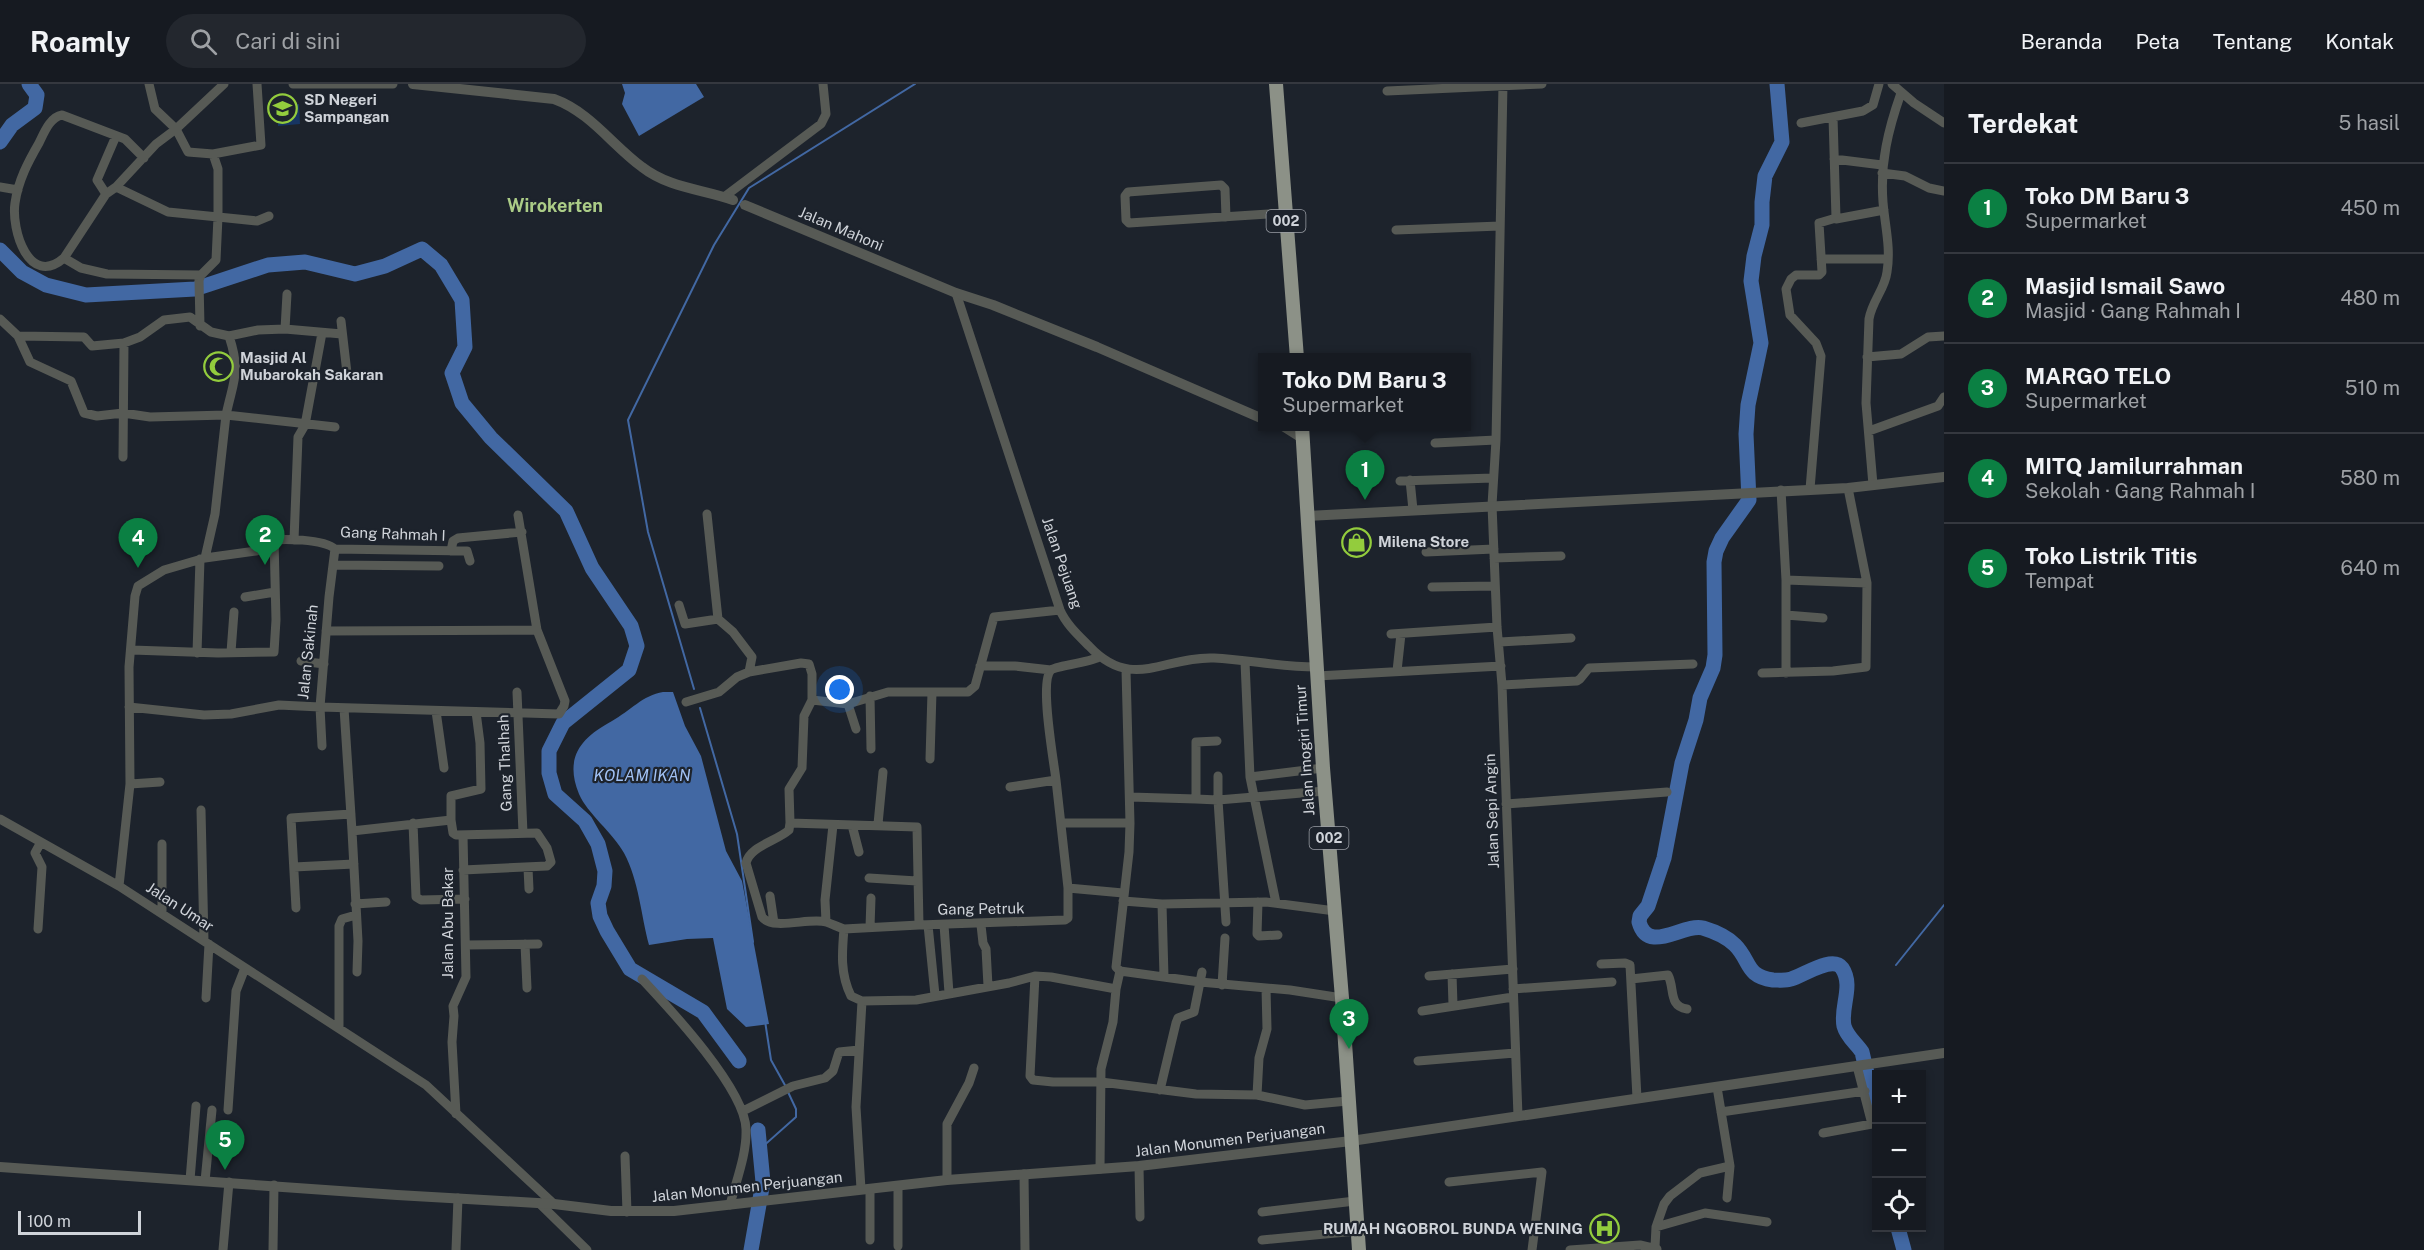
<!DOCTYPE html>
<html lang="id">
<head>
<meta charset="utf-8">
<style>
  :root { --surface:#161a21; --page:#23272e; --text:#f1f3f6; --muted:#9ea1a5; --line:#35383f; --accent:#0b8043 }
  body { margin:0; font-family:"Public Sans",sans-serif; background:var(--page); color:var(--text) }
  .controls { position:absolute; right:18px; bottom:18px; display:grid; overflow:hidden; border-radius:0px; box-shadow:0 3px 9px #0003 }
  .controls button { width:54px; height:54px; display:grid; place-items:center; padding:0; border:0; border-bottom:2px solid var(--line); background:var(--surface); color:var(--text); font:30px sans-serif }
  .scale { position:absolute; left:18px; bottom:15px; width:123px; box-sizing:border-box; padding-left:6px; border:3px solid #cfd3d9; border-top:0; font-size:16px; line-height:21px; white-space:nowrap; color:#cfd3d9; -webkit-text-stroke:4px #1d232c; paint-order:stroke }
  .you { position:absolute; left:840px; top:606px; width:21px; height:21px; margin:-15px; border:4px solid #fff; border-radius:50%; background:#1a73e8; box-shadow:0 0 0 9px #1a73e833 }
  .badge { display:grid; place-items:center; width:39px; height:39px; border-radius:50%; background:var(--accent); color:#fff; font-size:20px; font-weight:700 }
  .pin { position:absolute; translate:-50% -50px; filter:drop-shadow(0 2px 3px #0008) }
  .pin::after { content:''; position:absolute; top:32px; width:21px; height:18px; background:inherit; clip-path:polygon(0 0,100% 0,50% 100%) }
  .popup { position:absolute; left:1258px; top:269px; width:213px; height:78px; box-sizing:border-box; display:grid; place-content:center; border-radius:0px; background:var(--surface); filter:drop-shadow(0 2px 4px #0005); font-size:20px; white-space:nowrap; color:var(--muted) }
  .popup b { font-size:22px; color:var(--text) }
  .popup::after { content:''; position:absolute; left:50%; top:100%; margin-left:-12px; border:12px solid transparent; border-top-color:var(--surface) }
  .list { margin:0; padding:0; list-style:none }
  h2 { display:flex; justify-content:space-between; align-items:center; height:78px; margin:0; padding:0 24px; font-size:26px }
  h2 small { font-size:20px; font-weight:400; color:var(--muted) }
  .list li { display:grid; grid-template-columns:39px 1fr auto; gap:18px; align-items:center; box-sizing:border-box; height:90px; padding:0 24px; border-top:2px solid var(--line) }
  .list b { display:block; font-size:22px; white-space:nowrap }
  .list p { margin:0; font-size:20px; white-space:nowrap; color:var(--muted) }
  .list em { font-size:20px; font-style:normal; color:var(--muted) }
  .icon { flex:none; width:33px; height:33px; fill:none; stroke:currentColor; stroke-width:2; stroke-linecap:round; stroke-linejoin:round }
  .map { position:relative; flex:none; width:1944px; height:1166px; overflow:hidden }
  header { display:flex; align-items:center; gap:36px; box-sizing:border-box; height:84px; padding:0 30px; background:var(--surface); border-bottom:2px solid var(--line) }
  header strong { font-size:28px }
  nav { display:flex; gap:33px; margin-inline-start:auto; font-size:21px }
  .search { width:420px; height:54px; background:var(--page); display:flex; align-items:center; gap:15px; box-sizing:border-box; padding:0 21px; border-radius:33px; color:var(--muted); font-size:22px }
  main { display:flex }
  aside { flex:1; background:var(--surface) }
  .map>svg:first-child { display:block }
</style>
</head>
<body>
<header>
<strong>Roamly</strong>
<div class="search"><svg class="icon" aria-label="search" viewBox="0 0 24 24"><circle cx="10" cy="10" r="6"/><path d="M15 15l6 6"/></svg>Cari di sini</div>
<nav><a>Beranda</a><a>Peta</a><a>Tentang</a><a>Kontak</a></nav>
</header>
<main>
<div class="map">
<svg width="1944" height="1166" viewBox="0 0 1944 1166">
  <rect width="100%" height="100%" fill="#1d232c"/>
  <!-- green -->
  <path fill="#173562" d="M299 20 300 40 278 42 277 21Z"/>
  <!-- water -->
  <path fill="#4268a3" d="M622 0H696L704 13 639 52 622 20 625 9Z
    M663 608H673L685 642 701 672 726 767 742 797 769 940 746 943 727 925 713 854 687 855 649 861C641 831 639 797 624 769 613 749 587 729 579 710 564 673 581 654 612 637 630 627 643 611 663 608Z"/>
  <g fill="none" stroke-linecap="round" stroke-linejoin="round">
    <!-- stream -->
    <path stroke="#4268a3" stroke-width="2" d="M694 605 648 448 628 336 714 161 749 104 915 0
      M700 624 737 750 753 858
      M1896 881 1944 821
      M765 937 771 976 786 1003
      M760 1065 796 1033V1025L788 1008"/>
    <!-- river -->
    <path stroke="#4268a3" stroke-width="15" d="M1777 0 1782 58 1765 92 1762 118V141L1754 172 1751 197 1761 259 1748 321 1746 350 1749 416 1722 454 1716 467 1714 478 1715 571 1713 584 1700 614 1696 636 1682 679 1664 774 1648 822 1640 832 1639 838C1648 871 1683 839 1703 844 1713 847 1727 853 1735 861 1751 877 1745 892 1773 896 1779 896 1785 897 1791 895 1803 892 1832 871 1842 884 1854 902 1840 923 1844 942 1847 953 1856 959 1862 968L1876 1028
      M0 58 12 41 35 24 37 11 29 0
      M0 166 22 188 46 201 86 211 195 205 268 181 305 178 355 190 385 182 422 165 441 181 462 216 465 263 452 289 462 319 491 354 566 427 592 484 631 542 637 562 629 586 563 639 549 667V689L555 710 585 737 598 760 605 787 604 802 598 819 600 832 607 847 630 885 703 928 739 977
      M1898 1144 1904 1166
      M751 1166 763 1098 758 1046"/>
    <!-- minor -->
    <path stroke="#575a55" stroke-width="9" d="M149 0 155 25 176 45 188 68 213 70
      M257 0 261 61 213 70 218 85V133L257 137 269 132
      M293 0H393
      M1503 0 1496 356 1492 421 1497 543 1502 601 1518 1032
      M1892 0 1914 19 1944 39
      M1387 7 1542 0
      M1801 39 1863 27 1873 21 1879 0
      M1834 75 1882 81
      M1882 89 1905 92 1929 104 1944 107
      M0 103 18 106
      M116 103 168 128 218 133 216 176 201 191 199 196 200 242
      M106 110 97 96 116 52
      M724 113 821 40 826 30 823 0
      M1226 133 1225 105 1221 101 1128 108 1125 112 1126 136 1129 139 1285 129
      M1836 135 1884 126
      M1396 146 1500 142
      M64 174C29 204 11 146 15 119 18 97 28 78 39 59 44 49 50 33 62 31L125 55 144 74
      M1821 175H1888
      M201 191 107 190 81 184 64 174 106 110 116 103 156 60 176 45 224 0
      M956 209 1060 526C1066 540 1078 551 1089 562 1132 608 1164 572 1214 574 1249 576 1282 583 1316 583
      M0 235 18 252 30 278 71 297 84 329 97 332 123 329 150 333 226 331C234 294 241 289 229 252L211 248 190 233 164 236 140 253 124 259 92 262 84 253 18 252
      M341 237 347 289
      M285 245 342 250
      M229 252 258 246 285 245 287 210
      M1867 273 1901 270 1928 253 1944 252
      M1869 347 1938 322 1944 313
      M1435 359 1496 356
      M123 373 124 259
      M1410 396 1413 426
      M1400 397 1493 394
      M1873 401 1866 319 1869 235C1872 217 1885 205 1887 188 1891 164 1885 142 1883 118 1880 79 1888 46 1901 9
      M1810 405 1821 272 1816 259 1790 231 1786 205 1791 195 1796 191H1819L1822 188 1819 139 1836 134 1833 33
      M1781 406 1786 496V589
      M707 430 718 535
      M294 456 298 353 305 341 322 249
      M451 467 453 457 458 454 522 448
      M1426 468 1494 465
      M205 474 256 467 261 465 266 457C282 454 324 455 335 465L467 467 470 477
      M1494 474 1561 472
      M333 481 439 482
      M1786 496 1867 499
      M1432 503 1495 502
      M245 513 275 508
      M679 521 685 540 718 535 733 548 752 573 749 588
      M1786 531 1823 534
      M326 547 537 546 518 431
      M1391 550 1497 543
      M1500 558 1571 554
      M132 566 218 569 274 568 276 536 274 455
      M231 568 234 528
      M197 569 200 475
      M301 577 324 580
      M1245 578 1250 693 1276 819
      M980 582H1015L1051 586
      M1126 586 1130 739 1129 768 1116 883 1120 887 1200 898 1290 906 1342 914
      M1397 587 1401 550
      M1762 589 1833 587 1866 583 1867 499 1848 404
      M1317 592 1501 582
      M1502 601 1577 597 1580 595 1589 584 1693 580
      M517 608 523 749
      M870 612 871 665
      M812 616 804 632 802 684 789 705 790 739 917 743 919 841 1065 836 1068 834V804L1056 696 1010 703
      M686 618 719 608 737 593 749 588 801 579 809 580 812 590V616L848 620 888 608H968L975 602 994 533 1060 526
      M848 620 856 645
      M129 623 204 631 231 630 279 621 320 623 329 513 335 465
      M344 624 352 747
      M436 627 444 684
      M1217 657 1196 658V715L1218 716V692
      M322 662 320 623 559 630 564 622 565 617 537 546
      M930 675 932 608
      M1250 693 1323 684
      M1056 696C1054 678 1039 597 1051 586 1055 582 1088 579 1099 573
      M160 698 130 700 129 583 135 512 138 502 164 486 205 474 215 430 226 331 335 343
      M1130 713 1196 715
      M1506 720 1667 708
      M201 726 204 857
      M0 735 119 802 426 1001 554 1120
      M451 736V712L481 705 480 659 476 628
      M413 739 416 813 421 816 465 815
      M790 739 789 746C777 757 750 762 746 779L762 833C773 847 810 833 826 838 832 840 838 843 844 845 842 868 840 890 851 912L862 917
      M1061 739H1130
      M878 740 883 688
      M852 741 859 768
      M294 783 354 780
      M528 784 529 805
      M869 794 917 797
      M119 802 130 700
      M1068 804 1123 809
      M770 812 774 839
      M1123 817 1162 820
      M1258 818 1257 850 1259 852 1278 851
      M355 820 386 818
      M296 824 291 734 351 730
      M162 829V760
      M826 838 825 816 833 741
      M1226 838 1218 716 1325 707
      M928 841 935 911
      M944 841 949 909
      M981 841 983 859 986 865 988 902
      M870 843 871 814
      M38 845 42 783 35 769 41 758
      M844 845 919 841
      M525 860 527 904
      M466 861 538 860
      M1601 880 1625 879 1630 881 1637 1014
      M357 888 358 857 352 747 451 736 453 749 456 751 537 749 547 764 551 778 547 782 463 786
      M1452 890 1453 921
      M1035 892 1030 992 1033 996 1053 998H1101L1196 1010 1257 1011 1305 1021 1348 1017
      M1429 892 1513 885
      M1164 893 1162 820 1266 818 1335 827
      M642 895C670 925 745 1005 746 1045 747 1070 736 1097 730 1121
      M1631 895 1668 891C1675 904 1668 922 1687 925
      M1222 901 1225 854
      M1513 905 1612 898
      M206 914 209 860
      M1422 927 1513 913
      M339 944V842L342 835 356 831
      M1418 977 1515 969
      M1160 1006 1176 939 1178 934 1194 928 1202 888
      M1257 1011 1259 974 1267 945 1266 904
      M228 1026 236 907 245 884
      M743 1027 793 1002 825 994 833 987 839 968 859 966
      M1721 1028 1865 1007
      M456 1030 452 958 454 932 453 922 466 893 463 751
      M1823 1049 1872 1040 1857 982
      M625 1072 627 1128
      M1139 1082 1140 1133
      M1100 1085 1101 985 1113 938 1116 905 1120 887
      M1024 1090 1025 1166
      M190 1096 196 1022
      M947 1096V1040L969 999 974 984
      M205 1097 212 1026
      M1449 1098 1542 1088 1532 1166
      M898 1102V1162
      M861 1105 856 1023 862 917 916 916 1009 899 1035 892 1051 893 1116 905
      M1727 1114 1730 1082
      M539 1119 587 1166
      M1262 1128 1355 1117
      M1656 1143 1705 1129 1767 1138
      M870 1156V1106
      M1262 1156 1357 1147
      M1655 1163 1656 1143 1664 1120 1670 1112 1700 1089 1730 1082 1717 1003
      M223 1166 229 1098
      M273 1166 274 1101
      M456 1166 458 1114
      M1570 1166 1640 1161 1657 1165"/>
    <!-- tertiary -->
    <path stroke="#575a55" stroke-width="10" d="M413 0 554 15C590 28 612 61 642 83 669 104 702 105 733 116
      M745 121 956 209 993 221 1097 263 1263 335
      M1283 342 1302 354
      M1307 432 1848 404 1944 393
      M0 1083 397 1111 554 1120 611 1127H674L947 1096 1139 1082 1351 1057 1944 969"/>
    <!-- primary -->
    <path stroke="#8c9187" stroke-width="14" d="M1276 0 1297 274
      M1302 342 1323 684 1342 914 1359 1166"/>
  </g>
  <!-- icons -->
  <defs>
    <symbol id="school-ring" viewBox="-11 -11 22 22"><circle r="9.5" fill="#1d232c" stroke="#93cc3d" stroke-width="1.5"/><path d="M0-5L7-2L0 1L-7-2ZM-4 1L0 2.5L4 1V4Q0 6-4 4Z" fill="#93cc3d"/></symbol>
    <symbol id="mosque-ring" viewBox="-11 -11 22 22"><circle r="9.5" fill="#1d232c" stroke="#93cc3d" stroke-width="1.5"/><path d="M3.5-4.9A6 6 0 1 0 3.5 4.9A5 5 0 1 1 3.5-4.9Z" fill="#93cc3d"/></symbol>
    <symbol id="shop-ring" viewBox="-11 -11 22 22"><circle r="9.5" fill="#1d232c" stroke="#93cc3d" stroke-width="1.5"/><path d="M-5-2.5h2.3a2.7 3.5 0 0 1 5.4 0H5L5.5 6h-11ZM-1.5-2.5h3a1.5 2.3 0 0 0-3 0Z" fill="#93cc3d"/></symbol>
    <symbol id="hospital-ring" viewBox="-11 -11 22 22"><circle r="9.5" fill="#1d232c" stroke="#93cc3d" stroke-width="1.5"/><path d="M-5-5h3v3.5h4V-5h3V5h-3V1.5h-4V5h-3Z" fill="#93cc3d"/></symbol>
  </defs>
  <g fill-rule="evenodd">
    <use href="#school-ring" x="266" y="8" width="33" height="33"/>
    <use href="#mosque-ring" x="202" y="266" width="33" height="33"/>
    <use href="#shop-ring" x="1340" y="442" width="33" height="33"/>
    <use href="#hospital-ring" x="1588" y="1128" width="33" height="33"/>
  </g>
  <g text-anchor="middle" stroke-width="4.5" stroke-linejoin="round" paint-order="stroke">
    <!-- shield labels -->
    <g fill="#1d232c" stroke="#9a9ea5" stroke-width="1.5">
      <rect x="1266.5" y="126" width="39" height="22" rx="4.5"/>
      <rect x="1309.5" y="743" width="39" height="22" rx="4.5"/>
    </g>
    <g font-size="14" font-weight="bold" fill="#cfd3d9">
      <text x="1286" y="142">002</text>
      <text x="1329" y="759">002</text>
    </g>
    <!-- poi labels -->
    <g font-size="15" font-weight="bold" fill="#cfd3d9" stroke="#1d232c" text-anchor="start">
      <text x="304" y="21">SD Negeri<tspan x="304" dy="17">Sampangan</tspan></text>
      <text x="240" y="279">Masjid Al<tspan x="240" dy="17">Mubarokah Sakaran</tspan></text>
      <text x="1378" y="463">Milena Store</text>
      <text x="1583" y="1150" text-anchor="end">RUMAH NGOBROL BUNDA WENING</text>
    </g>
    <!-- street labels -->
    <g font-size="15" fill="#cfd3d9" stroke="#1d232c">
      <text transform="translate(841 145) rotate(23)" y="5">Jalan Mahoni</text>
      <text transform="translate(393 450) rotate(2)" y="5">Gang Rahmah I</text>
      <text transform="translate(1062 479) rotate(71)" y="5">Jalan Pejuang</text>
      <text transform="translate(308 568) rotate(-84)" y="5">Jalan Sakinah</text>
      <text transform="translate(1305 666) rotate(-94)" y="5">Jalan Imogiri Timur</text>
      <text transform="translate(505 679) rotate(-92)" y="5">Gang Thalhah</text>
      <text transform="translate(1492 727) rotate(-92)" y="5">Jalan Sepi Angin</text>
      <text transform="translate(180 823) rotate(33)" y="5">Jalan Umar</text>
      <text transform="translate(981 825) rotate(-1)" y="5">Gang Petruk</text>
      <text transform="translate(448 839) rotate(-90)" y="5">Jalan Abu Bakar</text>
      <text transform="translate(1230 1056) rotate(-7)" y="5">Jalan Monumen Perjuangan</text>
      <text transform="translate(747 1103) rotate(-6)" y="5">Jalan Monumen Perjuangan</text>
    </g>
    <!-- water labels -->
    <g font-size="16" font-style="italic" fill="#a1c1f4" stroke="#1d232c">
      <text x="642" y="697">KOLAM IKAN</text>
    </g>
    <!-- quarter labels -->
    <g font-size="18" font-weight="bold" fill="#abcc87" stroke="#1d232c">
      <text x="555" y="128">Wirokerten</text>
    </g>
  </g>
</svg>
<div class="controls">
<button>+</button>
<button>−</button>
<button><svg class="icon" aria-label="locate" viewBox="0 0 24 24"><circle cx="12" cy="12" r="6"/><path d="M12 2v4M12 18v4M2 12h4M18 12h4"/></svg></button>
</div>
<div class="scale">100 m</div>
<div class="you"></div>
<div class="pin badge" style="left:1365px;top:416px">1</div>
<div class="popup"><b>Toko DM Baru 3</b>Supermarket</div>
<div class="pin badge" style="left:265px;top:481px">2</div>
<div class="pin badge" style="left:1349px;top:965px">3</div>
<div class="pin badge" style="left:138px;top:484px">4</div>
<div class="pin badge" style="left:225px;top:1086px">5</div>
</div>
<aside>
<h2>Terdekat<small>5 hasil</small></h2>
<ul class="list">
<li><span class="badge">1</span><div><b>Toko DM Baru 3</b><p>Supermarket</p></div><em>450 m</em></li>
<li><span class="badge">2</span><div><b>Masjid Ismail Sawo</b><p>Masjid · Gang Rahmah I</p></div><em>480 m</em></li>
<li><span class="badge">3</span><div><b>MARGO TELO</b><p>Supermarket</p></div><em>510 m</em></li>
<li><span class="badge">4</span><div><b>MITQ Jamilurrahman</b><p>Sekolah · Gang Rahmah I</p></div><em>580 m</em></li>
<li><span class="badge">5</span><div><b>Toko Listrik Titis</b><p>Tempat</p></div><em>640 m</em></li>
</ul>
</aside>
</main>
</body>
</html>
